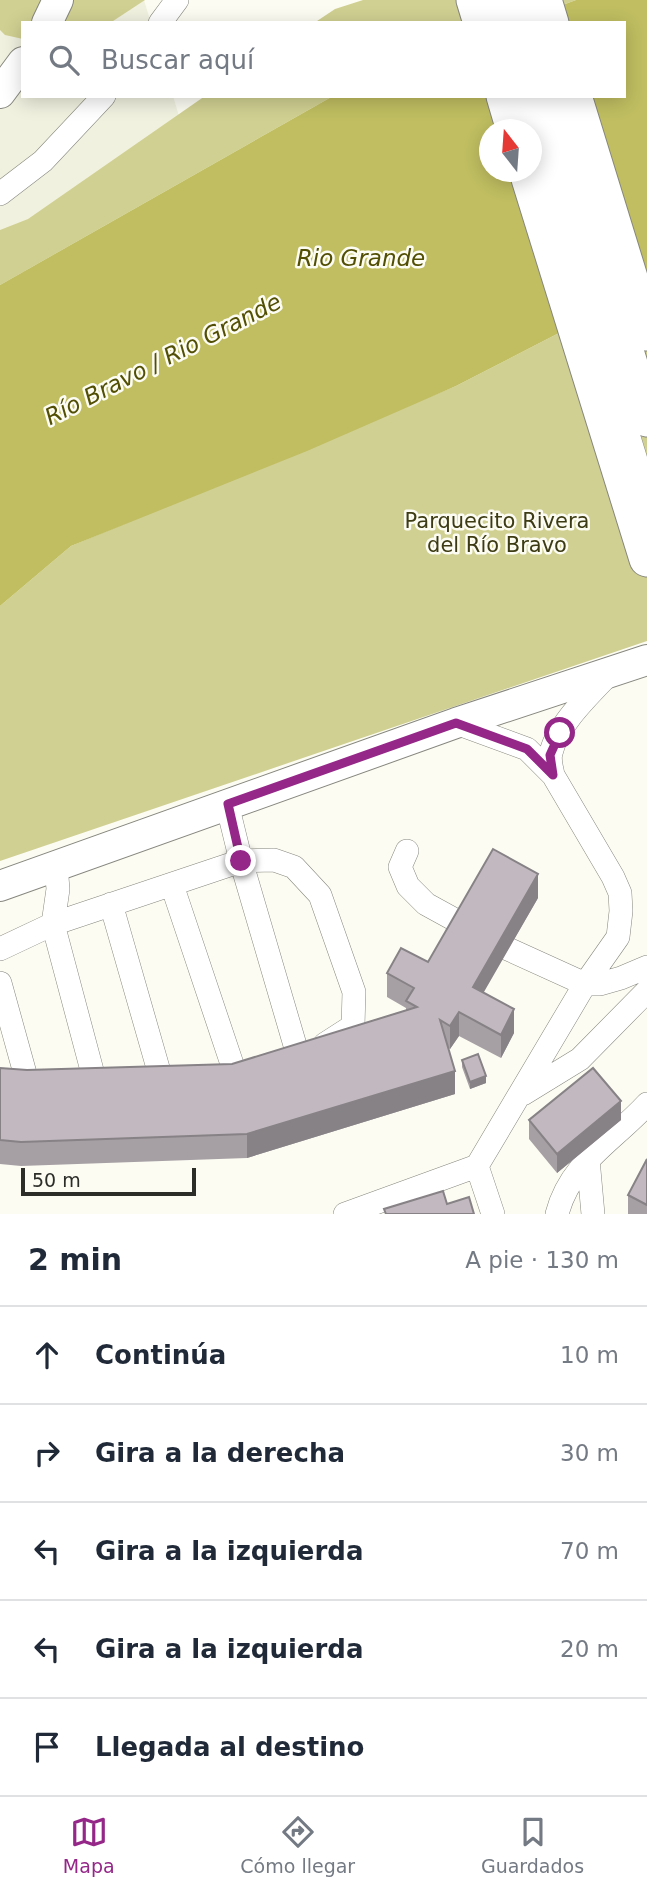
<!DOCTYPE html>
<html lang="es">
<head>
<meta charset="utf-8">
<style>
  :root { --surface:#fff; --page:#f2f2f3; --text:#1f2937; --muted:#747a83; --line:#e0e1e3; --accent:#942788 }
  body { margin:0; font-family:"DejaVu Sans",sans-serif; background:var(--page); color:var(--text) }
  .compass { position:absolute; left:479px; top:119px; width:63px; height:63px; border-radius:50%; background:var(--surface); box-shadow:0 4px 18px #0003; rotate:343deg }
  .scale { position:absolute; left:21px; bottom:18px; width:175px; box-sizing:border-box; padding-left:7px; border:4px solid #2c2c29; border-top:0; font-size:19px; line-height:24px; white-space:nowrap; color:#2c2c29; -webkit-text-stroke:5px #fcfcf3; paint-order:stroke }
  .stop { position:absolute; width:21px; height:21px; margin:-16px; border:5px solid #942788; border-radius:50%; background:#fff }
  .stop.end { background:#942788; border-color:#fff; box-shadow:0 2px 7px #0008 }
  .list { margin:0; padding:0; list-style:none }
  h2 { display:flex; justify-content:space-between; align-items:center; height:91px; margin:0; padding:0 28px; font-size:30px }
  h2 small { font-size:23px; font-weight:400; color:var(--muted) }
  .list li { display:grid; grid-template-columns:46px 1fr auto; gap:21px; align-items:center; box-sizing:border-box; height:98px; padding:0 28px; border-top:2px solid var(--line) }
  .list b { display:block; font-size:26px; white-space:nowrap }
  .list em { font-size:23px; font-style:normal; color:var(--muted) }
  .icon { flex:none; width:38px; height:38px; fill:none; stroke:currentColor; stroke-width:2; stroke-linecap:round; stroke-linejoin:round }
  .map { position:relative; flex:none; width:647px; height:1214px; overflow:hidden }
  .search { position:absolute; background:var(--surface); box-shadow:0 4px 18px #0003; left:21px; right:21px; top:21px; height:77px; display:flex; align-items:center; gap:18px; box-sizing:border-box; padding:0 24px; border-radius:0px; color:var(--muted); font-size:26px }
  .sheet { height:581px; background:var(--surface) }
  nav { display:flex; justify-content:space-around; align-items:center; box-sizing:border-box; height:98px; border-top:2px solid var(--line); background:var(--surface); font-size:19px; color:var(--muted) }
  nav a { display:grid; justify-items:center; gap:4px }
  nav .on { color:var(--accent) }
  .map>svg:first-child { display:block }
</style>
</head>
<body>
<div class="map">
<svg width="647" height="1214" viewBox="0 0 647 1214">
  <rect width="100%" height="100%" fill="#fcfcf3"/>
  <!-- built -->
  <path fill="#f1f1e0" d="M0 0H144L151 23H23V96H173L196 172 0 285Z"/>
  <!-- green -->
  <path fill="#d0d092" d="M0 0H145L110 23H23V39L5 35 0 30Z
    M363 0H576L514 23H314L335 9Z
    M205 96H333L0 285V230L28 219Z
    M647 298V641L0 861V606L71 546 456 386 592 316Z"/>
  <!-- water -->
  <path fill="#c0be61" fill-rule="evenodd" d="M576 0H647V298L592 316 456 386 307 451 71 546 0 606V285L333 96H624V23H514ZM490 130H532V172H490Z"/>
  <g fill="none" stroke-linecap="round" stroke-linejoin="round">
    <defs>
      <path id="minor" d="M494 0 501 23
        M160 23 177 0
        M524 96 647 496
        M0 194 43 161 104 96
        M553 775C552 769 549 760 551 753 557 725 590 694 610 673
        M227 804 241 861 274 860 294 867 320 895 354 992 353 1026 325 1044
        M407 851 400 867 408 886 426 904 508 949 585 984H600L621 978 647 967
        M172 885 233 1067
        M111 904 160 1075
        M0 949 53 924 58 889 56 866
        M0 983 26 1077
        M94 1078 53 924 241 861 297 1052
        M523 1094 580 1059 647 991
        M588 1159 593 1214
        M477 1166 493 1214
        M345 1214 477 1166 585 984 618 937 621 911 620 893 613 877 553 775 527 749 456 723
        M557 1214C570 1163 613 1141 647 1104"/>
      <path id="major" d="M47 23 58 0
        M0 93 23 62
        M0 886 456 723 647 660"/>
      <path id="highway" d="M474 0 481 23
        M517 0 524 23
        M544 0 551 23
        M504 96 514 130
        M547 96 647 419
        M574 96 647 333
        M527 172 647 559"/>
    </defs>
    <!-- minor casing -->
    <use href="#minor" stroke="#87877f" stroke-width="24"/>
    <!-- major casing -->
    <use href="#major" stroke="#87877f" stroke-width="32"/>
    <!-- highway casing -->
    <use href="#highway" stroke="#87877f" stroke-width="37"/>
    <!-- minor -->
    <use href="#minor" stroke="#fff" stroke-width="23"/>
    <!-- major -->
    <use href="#major" stroke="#fff" stroke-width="30"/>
    <!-- highway -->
    <use href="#highway" stroke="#fff" stroke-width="35"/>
  </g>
  <!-- wall -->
  <path fill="#a69fa4" d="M538 898 483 992 514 1033 501 1058 459 1036 450 1049 448 1048 455 1094 247 1158 21 1166 0 1164V1068L27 1070 232 1064 406 1010V1008L387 997V973L428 962Z
    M462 1060 486 1083 470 1089 462 1067Z
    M529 1120H621L557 1173 529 1139Z
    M647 1159V1214H628V1195Z"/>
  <!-- shaded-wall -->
  <path fill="#878286" d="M538 874V898L473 1011V987Z
    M514 1009V1033L501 1058V1035Z
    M459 1012V1036L450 1049V1026Z
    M455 1071V1094L247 1158V1134Z
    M486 1076V1083L470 1089V1082Z
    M621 1101V1120L557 1173V1154Z"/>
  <!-- building -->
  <path fill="#c1b9bf" stroke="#878286" stroke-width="2" d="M493 849 538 874 473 987 514 1009 501 1035 459 1012 450 1026 440 1020 455 1071 247 1134 21 1142 0 1140V1068L27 1070 232 1064 417 1007 406 1001 414 988 387 973 401 948 428 962Z
    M478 1054 486 1076 470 1082 462 1060Z
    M593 1068 621 1101 557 1154 529 1120Z
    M647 1159V1205L628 1195Z
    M443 1191 447 1204 469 1197 474 1214H386L384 1209Z"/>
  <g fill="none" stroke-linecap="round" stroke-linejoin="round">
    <!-- route -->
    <path stroke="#942788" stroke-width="9" d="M241 861 228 804 456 723 527 749 553 775 550 755 560 733"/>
  </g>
  <g text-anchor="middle" stroke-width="5" stroke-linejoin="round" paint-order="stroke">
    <!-- park labels -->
    <g font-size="21" fill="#3c3b13" stroke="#fcfcf3">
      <text x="497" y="528">Parquecito Rivera<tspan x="497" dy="24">del Río Bravo</tspan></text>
    </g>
    <!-- water labels -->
    <g font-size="23" font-style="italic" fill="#524f04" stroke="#fcfcf3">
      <text x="361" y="266">Rio Grande</text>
      <text transform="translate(163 359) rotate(-27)" y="8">Río Bravo / Rio Grande</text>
    </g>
  </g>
</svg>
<svg class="compass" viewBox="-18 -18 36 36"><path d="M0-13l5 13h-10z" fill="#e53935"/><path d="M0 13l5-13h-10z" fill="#747a83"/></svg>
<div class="scale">50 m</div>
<div class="stop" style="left:560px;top:733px"></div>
<div class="stop end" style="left:241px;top:861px"></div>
<div class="search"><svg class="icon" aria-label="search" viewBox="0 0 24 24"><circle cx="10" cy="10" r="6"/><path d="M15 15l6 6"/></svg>Buscar aquí</div>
</div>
<section class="sheet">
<h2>2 min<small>A pie · 130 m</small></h2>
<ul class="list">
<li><svg class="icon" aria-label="ahead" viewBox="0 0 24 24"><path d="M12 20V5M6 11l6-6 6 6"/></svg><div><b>Continúa</b></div><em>10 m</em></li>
<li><svg class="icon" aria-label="right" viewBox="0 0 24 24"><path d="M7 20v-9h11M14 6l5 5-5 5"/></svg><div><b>Gira a la derecha</b></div><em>30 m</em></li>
<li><svg class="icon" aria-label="left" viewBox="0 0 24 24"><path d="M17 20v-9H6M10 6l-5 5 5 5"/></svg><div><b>Gira a la izquierda</b></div><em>70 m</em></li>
<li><svg class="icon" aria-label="left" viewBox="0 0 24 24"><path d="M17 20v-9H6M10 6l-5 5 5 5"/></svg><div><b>Gira a la izquierda</b></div><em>20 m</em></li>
<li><svg class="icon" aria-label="arrive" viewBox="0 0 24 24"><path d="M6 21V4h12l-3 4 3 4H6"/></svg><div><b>Llegada al destino</b></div></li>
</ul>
</section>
<nav>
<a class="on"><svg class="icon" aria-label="map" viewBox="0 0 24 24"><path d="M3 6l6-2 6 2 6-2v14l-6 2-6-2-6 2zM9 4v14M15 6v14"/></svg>Mapa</a>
<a><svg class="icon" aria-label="directions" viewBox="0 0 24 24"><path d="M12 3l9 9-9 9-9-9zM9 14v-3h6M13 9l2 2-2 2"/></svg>Cómo llegar</a>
<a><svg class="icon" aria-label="saved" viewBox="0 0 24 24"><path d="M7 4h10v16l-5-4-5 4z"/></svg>Guardados</a>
</nav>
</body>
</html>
